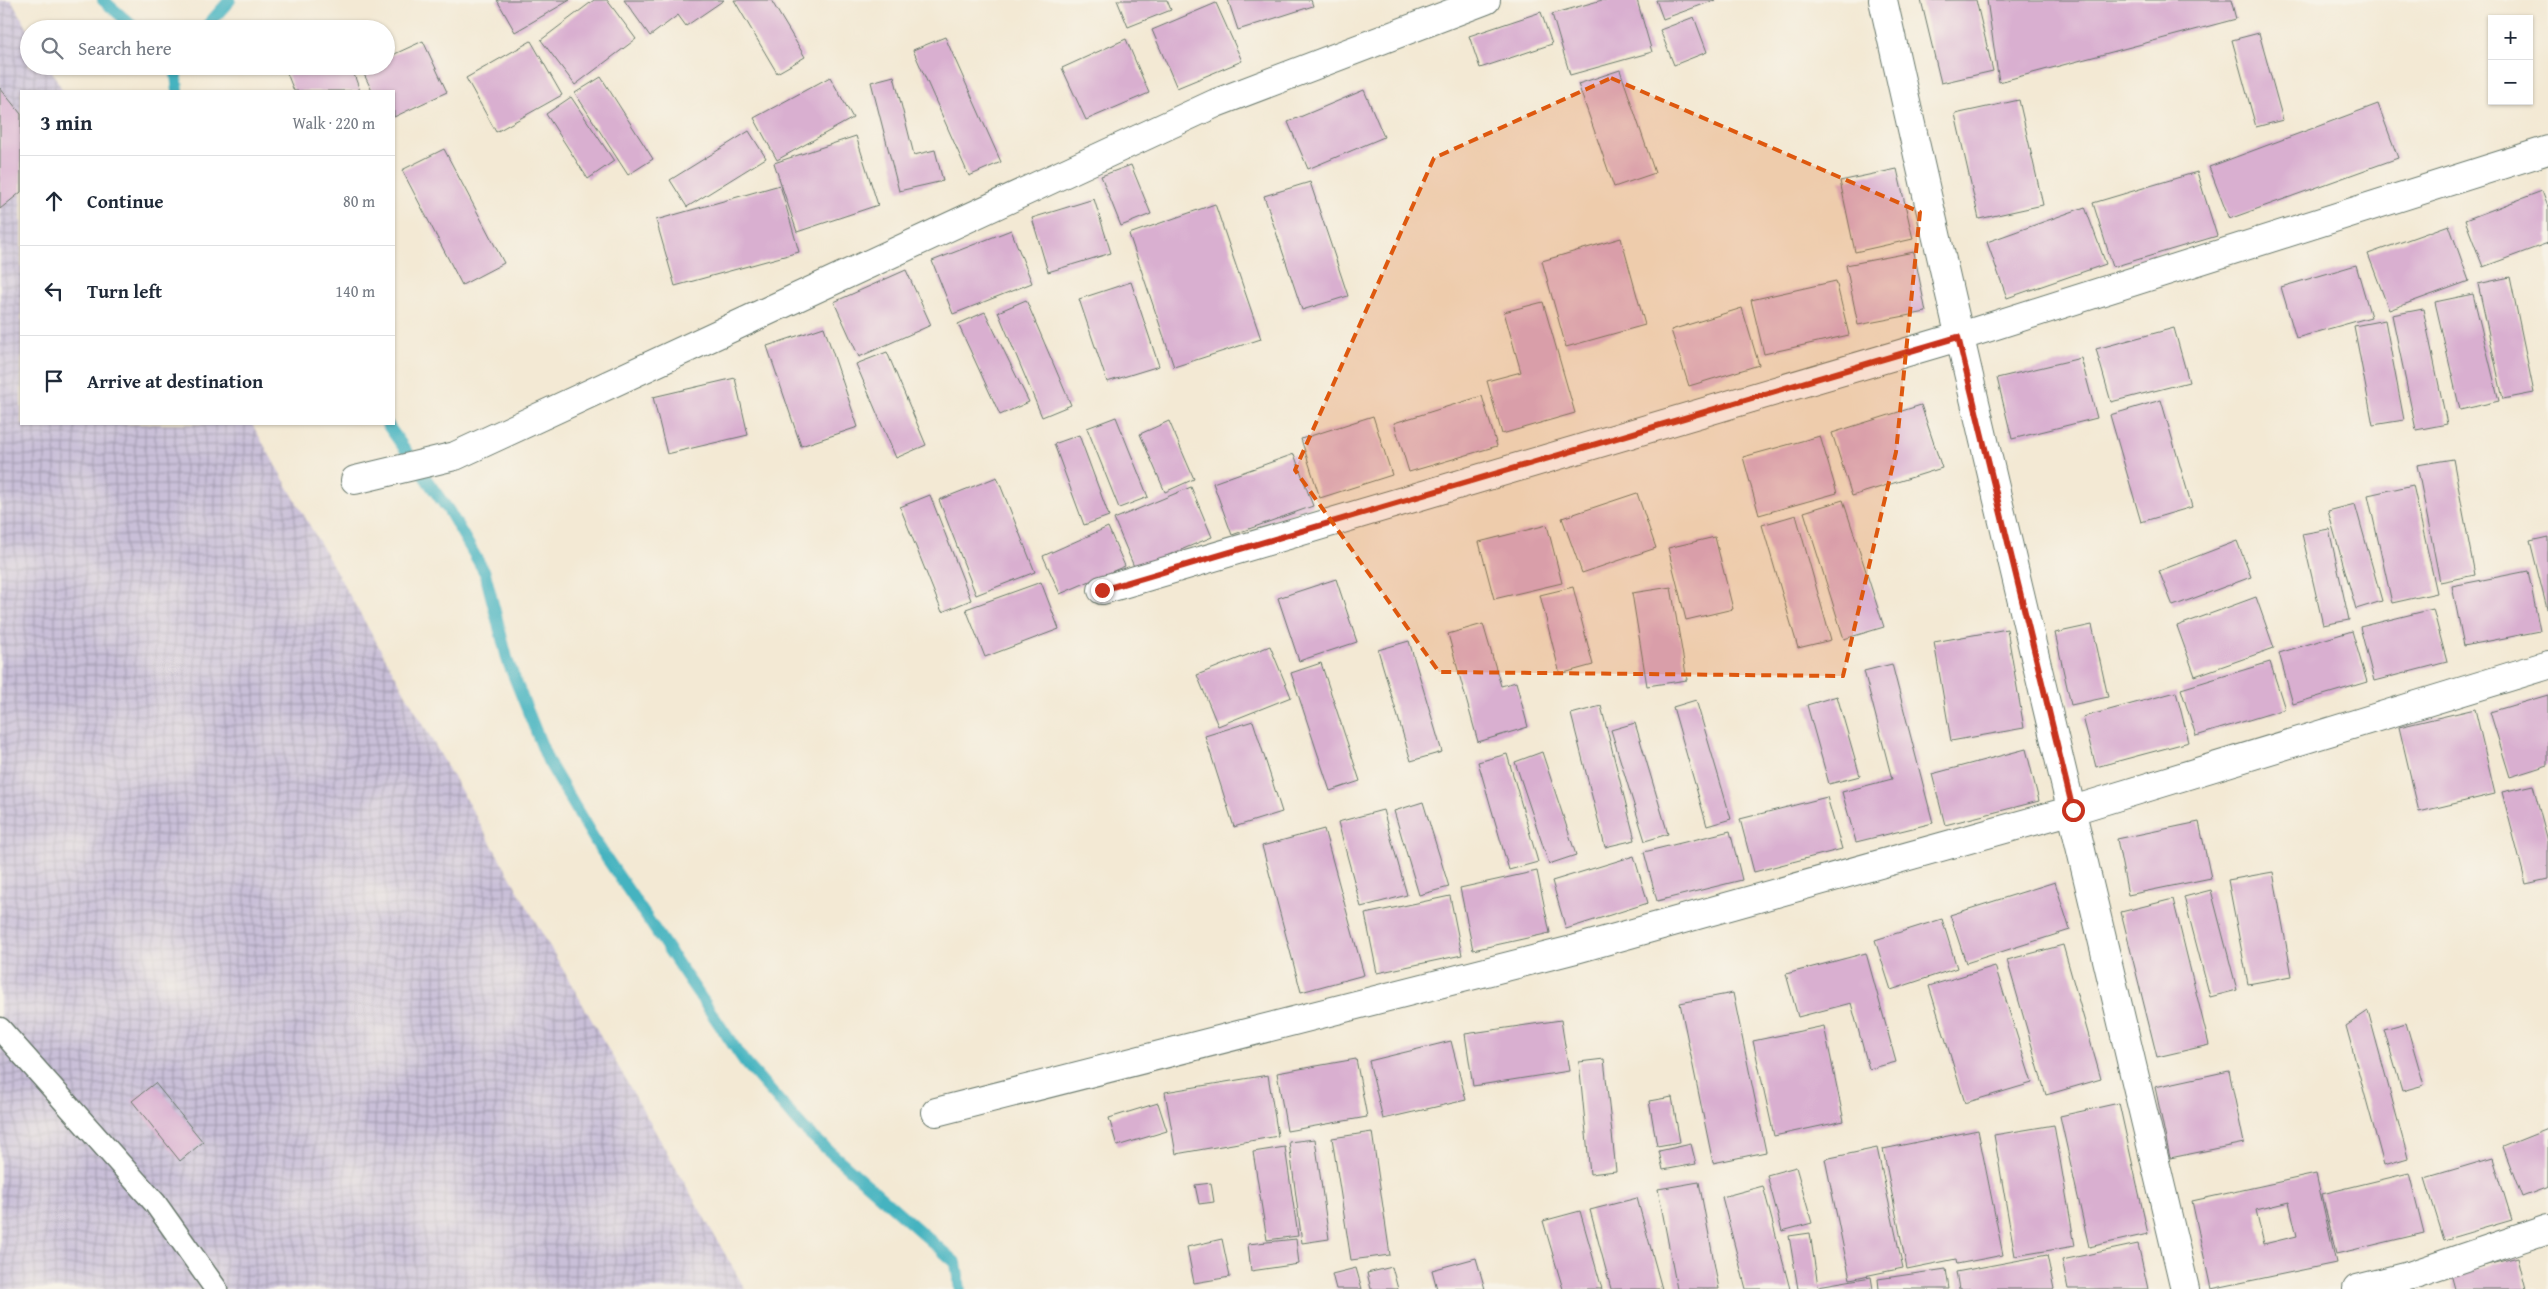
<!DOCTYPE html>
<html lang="en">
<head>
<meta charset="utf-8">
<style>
  :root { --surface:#fff; --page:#f6f6f7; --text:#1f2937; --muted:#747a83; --line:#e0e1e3 }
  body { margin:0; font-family:"Gentium Book Plus",serif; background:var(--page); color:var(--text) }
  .controls { position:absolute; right:15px; top:15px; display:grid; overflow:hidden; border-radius:0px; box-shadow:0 1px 4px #0004 }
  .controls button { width:45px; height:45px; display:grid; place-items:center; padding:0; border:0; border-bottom:1px solid var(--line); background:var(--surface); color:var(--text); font:25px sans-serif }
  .stop { position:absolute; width:15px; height:15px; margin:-11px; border:4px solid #c8321e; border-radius:50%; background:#fff }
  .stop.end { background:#c8321e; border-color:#fff; box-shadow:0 1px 5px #0008 }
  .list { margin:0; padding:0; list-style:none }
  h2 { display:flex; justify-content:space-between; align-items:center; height:65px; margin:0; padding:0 20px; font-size:21px }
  h2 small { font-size:16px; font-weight:400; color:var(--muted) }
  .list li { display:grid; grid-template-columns:32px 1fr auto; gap:15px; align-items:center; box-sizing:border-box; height:90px; padding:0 20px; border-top:1px solid var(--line) }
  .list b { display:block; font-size:19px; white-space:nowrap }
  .list em { font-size:16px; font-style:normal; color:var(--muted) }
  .icon { flex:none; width:28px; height:28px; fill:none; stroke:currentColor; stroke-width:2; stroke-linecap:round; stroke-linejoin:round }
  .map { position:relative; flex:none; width:2548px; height:1289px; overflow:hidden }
  .search { position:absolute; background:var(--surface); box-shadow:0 1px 4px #0004; left:20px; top:20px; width:375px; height:55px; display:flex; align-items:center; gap:12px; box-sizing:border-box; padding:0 18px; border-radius:28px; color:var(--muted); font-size:19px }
  .panel { position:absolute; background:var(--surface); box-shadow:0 1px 4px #0004; left:20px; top:90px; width:375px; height:335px; border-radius:0px }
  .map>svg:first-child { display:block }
</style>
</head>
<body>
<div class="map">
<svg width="2548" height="1289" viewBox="0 0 2548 1289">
  <defs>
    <pattern id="industrial-grid" width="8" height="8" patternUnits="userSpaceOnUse" patternTransform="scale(1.25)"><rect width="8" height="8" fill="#c9bfd8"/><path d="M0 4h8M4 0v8" fill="none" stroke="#a39cb0"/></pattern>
  </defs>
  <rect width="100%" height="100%" fill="#f7f3e8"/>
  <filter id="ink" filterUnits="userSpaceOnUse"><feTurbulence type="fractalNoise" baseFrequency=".02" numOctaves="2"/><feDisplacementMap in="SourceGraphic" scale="10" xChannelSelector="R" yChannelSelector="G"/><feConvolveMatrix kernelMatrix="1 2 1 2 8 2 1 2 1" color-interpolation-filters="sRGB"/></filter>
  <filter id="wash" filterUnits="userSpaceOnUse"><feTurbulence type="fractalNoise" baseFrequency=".0096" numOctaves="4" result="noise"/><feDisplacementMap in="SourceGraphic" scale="20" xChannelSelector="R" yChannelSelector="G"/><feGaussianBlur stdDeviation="1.12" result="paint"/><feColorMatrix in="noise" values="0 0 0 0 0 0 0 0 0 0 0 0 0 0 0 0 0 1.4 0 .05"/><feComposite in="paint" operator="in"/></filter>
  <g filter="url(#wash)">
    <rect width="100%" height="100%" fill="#f3e9d4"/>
    <!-- industrial -->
    <path fill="url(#industrial-grid)" d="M0 0H11L29 31V66H49L63 91H21V424H252L745 1289H0Z"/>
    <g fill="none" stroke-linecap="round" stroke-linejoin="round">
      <!-- stream -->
      <path stroke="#45b3c0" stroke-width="12" d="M103 0 136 29
        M204 29 230 0
        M175 66 178 91
        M387 424 449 511 485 573 508 662 548 761 597 844 744 1061 803 1128 956 1263 960 1289"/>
    </g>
    <g id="blocks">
      <!-- building -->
      <path fill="#d9afd0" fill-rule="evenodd" d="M497 0H570L515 32Z
        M594 0H607L636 39 575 85 541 40Z
        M624 0H724L686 26 678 15 650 36Z
        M734 0H771L805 57 777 73Z
        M1117 0H1167L1171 10 1128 27Z
        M1228 0H1311L1313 6 1238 30Z
        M1602 0H1637L1652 52 1570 75 1552 14Z
        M1656 0H1715L1663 19Z
        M1921 0H1976L1993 71 1941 83Z
        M1987 0H2231L2236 19 1999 82Z
        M1216 3 1242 61 1177 88 1152 30Z
        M1541 12 1552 44 1480 68 1469 36Z
        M1694 17 1707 52 1674 65 1660 30Z
        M2259 33 2283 120 2256 127 2232 40Z
        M945 37 1001 162 969 176 913 50Z
        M1126 39 1149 93 1086 120 1062 68Z
        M423 41 447 92 394 117V91H372L362 70 370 66H386V58Z
        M531 41 562 95 496 132 466 78Z
        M306 66H351L360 91H294L287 73Z
        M1620 70 1655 173 1614 187 1578 84Z
        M894 76 914 155 935 150 943 181 899 191 871 82Z
        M601 77 653 159 628 175 575 93Z
        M830 77 853 118 777 160 754 118Z
        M0 88 21 114V192L0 209Z
        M1364 90 1384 137 1308 169 1288 122Z
        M571 97 614 161 588 179 546 114Z
        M2019 100 2043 205 1979 219 1955 114Z
        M2378 104 2398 158 2229 219 2209 167Z
        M749 131 766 158 687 207 670 180Z
        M856 136 878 205 797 232 774 163Z
        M444 149 504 263 462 285 402 170Z
        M1131 165 1151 214 1121 226 1101 176Z
        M1897 169 1913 239 1855 252 1840 181Z
        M2197 172 2217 236 2113 267 2093 203Z
        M1310 182 1348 296 1302 310 1264 196Z
        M780 185 799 252 675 286 656 220Z
        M2542 191 2548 207V243L2483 267 2465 220Z
        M1094 199 1111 253 1048 272 1032 218Z
        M1215 204 1261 339 1174 367 1129 234Z
        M2085 207 2106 264 2007 298 1987 242Z
        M2449 225 2469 281 2389 310 2368 254Z
        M1011 230 1032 283 953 314 932 261Z
        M1621 238 1645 325 1566 347 1542 261Z
        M1914 252 1926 312 1858 325 1846 265Z
        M2356 265 2371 317 2296 338 2281 287Z
        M906 270 931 325 859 357 834 302Z
        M2510 277 2534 393 2503 399 2478 284Z
        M1836 281 1849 335 1764 354 1751 300Z
        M1131 282 1159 366 1107 382 1079 299Z
        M2473 294 2499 401 2460 410 2435 302Z
        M1026 300 1071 405 1042 417 998 312Z
        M1543 302 1575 413 1502 434 1487 381 1521 372 1504 312Z
        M1742 308 1759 365 1689 386 1671 330Z
        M2423 309 2447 424 2416 430 2392 315Z
        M985 312 1029 402 1000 415 958 324Z
        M2385 320 2404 420 2373 425 2354 326Z
        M824 327 858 427 801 446 767 346Z
        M2174 328 2189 382 2111 402 2096 349Z
        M887 352 926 445 896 458 856 364Z
        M2081 358 2097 418 2012 439 1997 378Z
        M735 378 748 435 667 454 653 397Z
        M1482 396 1497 446 1409 472 1394 423Z
        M2161 400 2192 507 2141 522 2110 415Z
        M1921 405 1942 468 1852 496 1832 433Z
        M1373 416 1392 475 1320 498 1301 439Z
        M1116 417 1148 497 1119 508 1087 428Z
        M1169 421 1194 479 1165 492 1140 434Z
        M1079 435 1109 516 1084 525 1054 444Z
        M1820 436 1837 493 1759 515 1743 457Z
        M1294 454 1313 506 1232 535 1213 483Z
        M2453 459 2475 575 2440 582 2417 465Z
        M997 477 1035 572 976 595 939 500Z
        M2413 485 2437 593 2392 603 2368 495Z
        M1191 487 1212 537 1135 569 1114 519Z
        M1637 493 1656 548 1582 573 1562 518Z
        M930 495 971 600 942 612 900 507Z
        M1843 500 1884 627 1844 639 1804 512Z
        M2355 504 2382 601 2356 609 2328 511Z
        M1796 515 1831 640 1798 648 1762 525Z
        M1547 525 1562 583 1494 599 1479 542Z
        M1108 527 1125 566 1060 594 1043 556Z
        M2329 529 2349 620 2323 625 2302 534Z
        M1715 537 1733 609 1686 620 1668 548Z
        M2548 537V609H2547L2530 541Z
        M2237 541 2251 577 2173 606 2159 571Z
        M2528 571 2540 631 2464 646 2452 586Z
        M1336 579 1357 642 1299 661 1278 598Z
        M1041 582 1059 629 985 657 966 609Z
        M1573 587 1593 665 1560 674 1540 595Z
        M1671 587 1687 680 1647 686 1632 593Z
        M2256 597 2274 648 2195 676 2177 626Z
        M2433 609 2447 662 2374 681 2360 627Z
        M1483 624 1501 686 1516 682 1528 727 1478 742 1448 634Z
        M2092 625 2108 697 2071 705 2055 633Z
        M2007 629 2024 728 1951 741 1934 642Z
        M2352 631 2367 682 2293 704 2279 653Z
        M1409 641 1442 752 1411 761 1378 650Z
        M1270 646 1291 697 1218 726 1197 675Z
        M2270 662 2285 709 2196 736 2181 689Z
        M1321 663 1360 781 1330 791 1291 673Z
        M1892 664 1933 823 1856 842 1842 792 1892 779 1864 671Z
        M2176 692 2189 742 2096 767 2083 717Z
        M2548 695V765L2510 777 2490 712Z
        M1837 696 1860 776 1829 784 1807 705Z
        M1696 700 1731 819 1707 826 1673 707Z
        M1601 706 1635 840 1605 847 1571 714Z
        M2475 709 2495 794 2419 812 2399 727Z
        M1253 721 1282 812 1234 827 1205 736Z
        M1635 723 1668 834 1645 841 1611 730Z
        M2026 749 2039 801 1945 825 1932 774Z
        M1542 752 1576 855 1549 864 1515 762Z
        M1507 754 1538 862 1509 870 1478 762Z
        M2533 785 2548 841V879L2526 884 2502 792Z
        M1827 797 1842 849 1754 872 1740 819Z
        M1423 802 1449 887 1419 895 1394 811Z
        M1383 810 1407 895 1361 907 1338 822Z
        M2199 822 2211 878 2128 895 2117 839Z
        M1324 829 1364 975 1301 992 1262 846Z
        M1730 831 1742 880 1657 901 1644 852Z
        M1634 856 1648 903 1566 929 1552 881Z
        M1537 871 1550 933 1473 950 1460 888Z
        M2273 872 2292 976 2248 984 2228 880Z
        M2055 882 2070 930 1966 963 1950 915Z
        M2211 890 2237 990 2210 997 2184 897Z
        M1450 896 1462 955 1377 973 1365 914Z
        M2173 899 2209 1045 2157 1057 2121 912Z
        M1942 919 1957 968 1891 990 1875 940Z
        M2063 945 2101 1079 2046 1095 2007 960Z
        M1866 953 1896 1062 1869 1069 1851 1003 1798 1017 1786 974Z
        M1995 966 2032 1083 1965 1103 1929 986Z
        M1733 993 1766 1152 1713 1163 1680 1003Z
        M2368 1011 2408 1158 2384 1165 2346 1026Z
        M1561 1020 1569 1071 1473 1086 1465 1034Z
        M2406 1023 2424 1085 2402 1091 2384 1029Z
        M1824 1026 1844 1121 1774 1136 1753 1041Z
        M1451 1041 1466 1100 1383 1119 1369 1061Z
        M1356 1059 1367 1117 1287 1131 1277 1073Z
        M1604 1059 1616 1171 1590 1174 1579 1062Z
        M2229 1071 2244 1143 2170 1158 2155 1087Z
        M1268 1075 1278 1136 1176 1154 1165 1092Z
        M155 1083 203 1142 180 1161 132 1101Z
        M1672 1097 1680 1142 1657 1146 1649 1101Z
        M1158 1103 1167 1131 1117 1146 1109 1118Z
        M2119 1103 2148 1234 2089 1247 2060 1116Z
        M2054 1125 2075 1246 2015 1256 1994 1135Z
        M2548 1129V1187L2522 1197 2503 1147Z
        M1978 1130 2003 1255 1957 1264 1956 1259 1907 1269 1883 1149Z
        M1372 1132 1390 1255 1351 1260 1332 1138Z
        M1315 1139 1329 1239 1302 1243 1289 1142Z
        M1691 1144 1696 1164 1663 1170 1659 1151Z
        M1285 1147 1298 1236 1267 1240 1253 1152Z
        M1877 1148 1903 1268 1850 1279 1825 1159Z
        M2493 1158 2512 1220 2444 1240 2425 1178Z
        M1796 1167 1812 1223 1782 1231 1767 1175Z
        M2409 1173 2424 1233 2336 1254 2322 1194Z
        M2316 1174 2336 1263 2211 1289 2192 1201ZM2289 1202 2297 1236 2264 1244 2256 1210Z
        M1699 1182 1719 1289H1677L1658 1189Z
        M1211 1183 1214 1202 1199 1204 1195 1185Z
        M1763 1186 1790 1289H1746L1722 1197Z
        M1637 1198 1662 1289H1611L1590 1210Z
        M1580 1211 1602 1289H1563L1543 1221Z
        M1810 1233 1818 1286 1871 1277 1873 1289H1798L1789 1236Z
        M1222 1239 1230 1277 1194 1283 1187 1247Z
        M1296 1239 1299 1264 1251 1271 1248 1244Z
        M2138 1244 2148 1289H2068L2062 1260Z
        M2047 1255 2054 1289H1959L1956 1272Z
        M2518 1257 2526 1289H2455L2451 1274Z
        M1476 1258 1485 1289H1437L1432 1270Z
        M1392 1267 1398 1289H1371L1367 1273Z
        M1356 1268 1362 1289H1336L1332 1274Z
        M1946 1269 1949 1289H1879L1878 1279Z"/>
    </g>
  </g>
  <g filter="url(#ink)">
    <use href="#blocks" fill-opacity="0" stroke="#69796c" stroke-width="1"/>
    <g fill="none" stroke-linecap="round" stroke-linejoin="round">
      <defs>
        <path id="service" d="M0 1029 155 1203 216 1289"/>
        <path id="minor" d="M1883 0C1979 431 2084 859 2185 1289
          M355 480 455 456 1216 103 1486 0
          M1102 590 1958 337 2548 150
          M936 1112 1576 949 2073 810 2548 665
          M2357 1289 2412 1275 2548 1229"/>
      </defs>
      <!-- service casing -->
      <use href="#service" stroke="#69796c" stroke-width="25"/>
      <!-- minor casing -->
      <use href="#minor" stroke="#69796c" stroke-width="30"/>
      <!-- service -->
      <use href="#service" stroke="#fff" stroke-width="22"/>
      <!-- minor -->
      <use href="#minor" stroke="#fff" stroke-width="28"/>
    </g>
  </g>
  <g fill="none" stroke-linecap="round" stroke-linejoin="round" filter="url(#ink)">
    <!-- route -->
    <path stroke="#c8321e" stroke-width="6" d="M1102 590 1958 337 2073 810"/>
  </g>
  <!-- marked area -->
  <path fill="#de580e" fill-opacity="0.2" stroke="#de580e" stroke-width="4" stroke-dasharray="10 6" stroke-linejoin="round" d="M1611 78 1920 212 1896 452 1843 676 1439 672 1295 470 1434 158Z"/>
</svg>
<div class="controls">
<button>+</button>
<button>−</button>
</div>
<div class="stop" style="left:2073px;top:810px"></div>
<div class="stop end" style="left:1102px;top:590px"></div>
<div class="search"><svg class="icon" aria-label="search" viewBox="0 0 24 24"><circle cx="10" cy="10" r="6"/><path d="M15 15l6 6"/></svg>Search here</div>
<section class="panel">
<h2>3 min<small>Walk · 220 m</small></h2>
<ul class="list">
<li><svg class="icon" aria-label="ahead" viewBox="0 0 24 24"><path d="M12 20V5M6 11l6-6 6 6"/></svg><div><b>Continue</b></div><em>80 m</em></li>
<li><svg class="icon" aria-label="left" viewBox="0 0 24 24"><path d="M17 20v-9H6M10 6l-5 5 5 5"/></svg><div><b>Turn left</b></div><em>140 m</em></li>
<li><svg class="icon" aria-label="arrive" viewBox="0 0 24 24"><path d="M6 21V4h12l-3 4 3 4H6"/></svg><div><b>Arrive at destination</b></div></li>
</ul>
</section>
</div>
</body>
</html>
